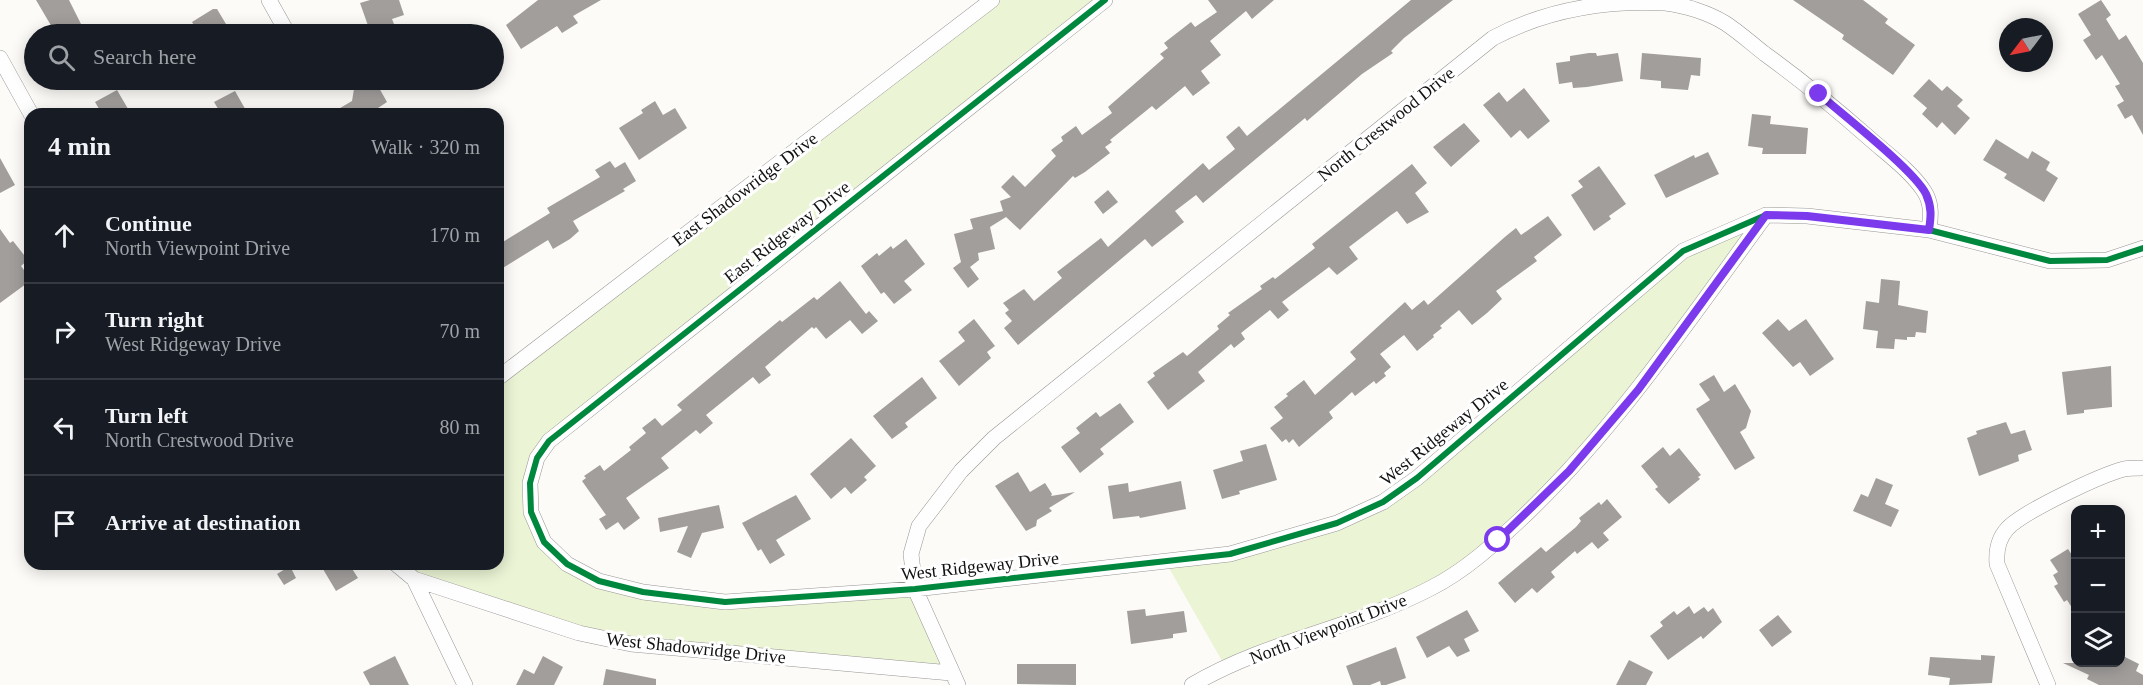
<!DOCTYPE html>
<html lang="en">
<head>
<meta charset="utf-8">
<style>
  :root { --surface:#171b24; --page:#20242c; --text:#f1f3f6; --muted:#9ea1a6; --line:#363941 }
  body { margin:0; font-family:"Times New Roman",serif; background:var(--page); color:var(--text) }
  .controls { position:absolute; right:18px; bottom:18px; display:grid; overflow:hidden; border-radius:12px; box-shadow:0 3px 15px #0003 }
  .controls button { width:54px; height:54px; display:grid; place-items:center; padding:0; border:0; border-bottom:2px solid var(--line); background:var(--surface); color:var(--text); font:30px sans-serif }
  .compass { position:absolute; left:1999px; top:18px; width:54px; height:54px; border-radius:50%; background:var(--surface); box-shadow:0 3px 15px #0003; rotate:238deg }
  .stop { position:absolute; width:18px; height:18px; margin:-14px; border:4px solid #7c3aed; border-radius:50%; background:#fff }
  .stop.end { background:#7c3aed; border-color:#fff; box-shadow:0 2px 6px #0008 }
  .list { margin:0; padding:0; list-style:none }
  h2 { display:flex; justify-content:space-between; align-items:center; height:78px; margin:0; padding:0 24px; font-size:26px }
  h2 small { font-size:20px; font-weight:400; color:var(--muted) }
  .list li { display:grid; grid-template-columns:39px 1fr auto; gap:18px; align-items:center; box-sizing:border-box; height:96px; padding:0 24px; border-top:2px solid var(--line) }
  .list b { display:block; font-size:22px; white-space:nowrap }
  .list p { margin:0; font-size:20px; white-space:nowrap; color:var(--muted) }
  .list em { font-size:20px; font-style:normal; color:var(--muted) }
  .icon { flex:none; width:33px; height:33px; fill:none; stroke:currentColor; stroke-width:2; stroke-linecap:round; stroke-linejoin:round }
  .map { position:relative; flex:none; width:2143px; height:685px; overflow:hidden }
  .search { position:absolute; background:var(--surface); box-shadow:0 3px 15px #0003; left:24px; top:24px; width:480px; height:66px; display:flex; align-items:center; gap:15px; box-sizing:border-box; padding:0 21px; border-radius:33px; color:var(--muted); font-size:22px }
  .panel { position:absolute; background:var(--surface); box-shadow:0 3px 15px #0003; left:24px; top:108px; width:480px; height:462px; border-radius:18px }
  .map>svg:first-child { display:block }
</style>
</head>
<body>
<div class="map">
<svg width="2143" height="685" viewBox="0 0 2143 685">
  <rect width="100%" height="100%" fill="#fdfbf7"/>
  <!-- green -->
  <path fill="#ebf4d5" d="M992 0H1105L562 428 530 483 544 542 599 581 725 602 915 589 951 673 631 644 414 579 396 564H498V378Z
    M1765 215 1569 471 1434 587 1226 668 1165 561 1230 554 1383 502 1683 251Z"/>
  <!-- building -->
  <path fill="#a19e9c" d="M36 0H69L86 34H56Z
    M370 0H399L404 15 392 19 398 34H371L360 3Z
    M538 0H601L573 16 578 23 562 33 557 26 521 49 506 25Z
    M1208 0H1274L1252 19 1246 11 1210 41 1221 55 1201 71 1210 83 1193 96 1185 86 1156 110 1152 106 1110 140 1112 142 1105 147 1110 153 1085 172 1075 178 1073 176 1020 230 1006 217 990 227 995 249 978 253 979 260 970 267 979 279 968 288 953 268 961 262 954 234 973 229 970 219 1003 211 1000 201 1011 197 1001 187 1013 175 1025 187 1056 156 1051 150 1063 141 1061 137 1076 126 1082 135 1112 113 1108 107 1164 58 1160 54 1168 48 1164 43 1191 22 1195 27 1217 12Z
    M1411 0H1453L1404 38 1391 51 1393 53 1362 74 1307 121 1305 118 1203 203 1196 195 1175 211 1184 222 1152 247 1145 239 1018 345 1004 328 1012 321 1005 313 1009 310 1003 303 1024 289 1034 301 1062 278 1057 272 1101 238 1108 247 1203 163 1209 170 1235 149 1226 137 1239 126 1247 136Z
    M1793 0H1863L1888 19 1885 23 1915 45 1893 75 1842 39 1844 35Z
    M2101 0 2111 15 2106 19 2119 40 2126 35 2143 63V135L2132 115 2125 119 2117 105 2124 101 2115 86 2120 84 2102 55 2096 60 2083 40 2091 35 2078 14Z
    M213 9H217L232 34H199L192 22Z
    M1589 53H1596L1597 56 1618 53 1623 81 1587 87 1573 88 1572 82 1559 84 1556 63 1570 61V56Z
    M1642 53 1701 58 1700 76 1691 75 1688 90 1661 88V81L1640 79Z
    M1929 79 1942 91 1947 86 1963 100 1957 106 1970 118 1955 135 1942 122 1937 128 1922 114 1927 108 1913 96Z
    M366 82 371 90 378 86 387 102 369 114H330L352 101 354 89Z
    M1524 88 1550 121 1528 139 1520 130 1511 138 1483 105 1499 92 1507 102Z
    M117 90 131 114H102L95 102Z
    M235 91 248 114H216L220 112 214 102Z
    M655 101 663 115 675 108 687 128 639 160 619 128 643 113 641 110Z
    M1752 114 1771 116 1770 124 1808 128 1806 154H1762L1763 148 1748 146Z
    M1464 123 1480 141 1451 167 1433 147Z
    M1996 139 2028 159 2032 151 2050 162 2046 170 2058 178 2044 202 2004 178 2007 174 1983 160Z
    M1708 152 1719 174 1666 198 1654 175 1694 155 1695 158Z
    M0 158 15 185 0 193Z
    M610 161 615 168 625 162 636 181 623 189 625 191 573 221 579 231 570 239 553 249 548 240 498 271V245L550 213 547 208 600 177 595 170Z
    M1412 164 1427 183 1415 193 1429 212 1407 224 1397 211 1391 215 1349 247 1358 259 1337 275 1329 267 1282 302 1289 310 1278 319 1270 310 1241 333 1245 339 1234 348 1231 344 1198 372 1205 381 1168 410 1147 382 1155 376 1153 373 1183 352 1187 356 1219 329 1217 326 1230 315 1228 313 1262 289 1260 286 1273 277 1275 279 1315 248 1312 244Z
    M1599 166 1626 204 1609 216 1611 219 1594 231 1571 195 1583 187 1578 181Z
    M1108 190 1118 202 1103 214 1094 202Z
    M1548 216 1562 235 1534 257 1537 261 1496 291 1502 299 1487 313 1472 325 1459 310 1440 326 1442 328 1433 335 1434 337 1417 351 1404 335 1380 354 1391 367 1384 373 1386 376 1376 384 1374 381 1355 396 1352 392 1342 401 1329 412 1333 418 1299 447 1293 439 1289 443 1286 439 1282 442 1270 428 1283 418 1274 407 1288 396 1286 394 1304 380 1315 395 1356 359 1350 352 1405 302 1412 310 1424 300 1428 305 1506 236 1516 228 1521 235Z
    M0 229 10 243 13 241 28 260 21 266 30 278V281L0 303Z
    M906 239 925 264 904 281 912 290 894 304 884 292 881 294 861 266 877 253 879 256 891 246 893 249Z
    M1881 279 1900 281 1898 305 1928 311 1926 333 1916 332 1915 337H1907V340L1895 339 1894 349 1876 348 1878 331 1863 329 1866 301 1879 303Z
    M840 281 866 314 869 311 878 321 862 334 850 320 826 339 816 327 814 329 812 327 765 367 771 375 759 384 753 377 706 415 713 423 700 434 696 430 661 458 669 468 626 498 640 518 624 530 618 522 606 530 599 519 606 515 582 481 586 478 584 476 600 465 604 471 631 450 629 447 646 433 642 428 655 418 662 426 682 410 677 405 736 356 780 320 782 322 814 297 817 300Z
    M974 319 995 346 987 352 991 358 959 386 939 361 965 341 958 332Z
    M1778 319 1789 331 1806 319 1834 359 1810 376 1800 362 1793 367 1762 333Z
    M2111 366 2112 407 2084 410V413L2067 415 2062 372Z
    M1714 375 1724 392 1735 384 1751 411 1746 428 1740 432 1755 458 1735 470 1696 409 1710 400 1699 384Z
    M922 377 937 398 905 423 908 427 892 439 873 416Z
    M1120 403 1134 422 1100 449 1104 454 1080 473 1061 447 1080 433 1076 428 1096 412 1100 417Z
    M2006 422 2011 434 2025 430 2032 450 2018 455 2019 461 1979 476 1967 438 1977 434 1976 431Z
    M851 438 876 466 864 477 867 480 851 494 845 487 831 499 810 474Z
    M1266 444 1277 480 1239 491 1240 494 1222 499 1213 470 1243 461 1240 451Z
    M1663 447 1670 456 1679 448 1701 475 1698 477 1700 479 1669 504 1655 489 1658 487 1641 466Z
    M1018 472 1030 492 1045 483 1052 494 1051 496 1075 492 1049 508 1052 511 1037 520 1036 526 1026 531 995 486Z
    M1876 478 1893 485 1885 504 1899 510 1891 527 1853 511 1861 494 1868 497Z
    M1181 481 1186 509 1140 518 1139 516 1113 519 1108 486 1128 483 1129 492Z
    M796 495 811 519 776 540 785 555 770 564 761 549 758 551 742 523Z
    M1607 499 1622 517 1603 533 1609 540 1598 549 1592 542 1577 554 1575 551 1551 572 1555 577 1537 593 1532 588 1515 603 1498 583 1541 547 1546 552 1576 527 1581 521 1579 518 1599 502 1601 505Z
    M719 505 724 528 702 533 691 558 677 552 688 526 660 532 658 518Z
    M2068 549 2076 561V614L2067 600 2064 602 2054 586 2058 584 2053 575 2058 572 2050 560Z
    M320 564H349L358 578 336 591Z
    M290 566 296 578 284 585 277 574Z
    M1689 606 1694 614 1704 607 1708 612 1713 608 1722 622 1703 639 1701 636 1668 660 1650 636 1663 626 1660 622 1674 611 1677 615Z
    M1145 609 1146 616 1184 611 1187 632 1173 634V638L1131 644 1127 611Z
    M1467 610 1479 631 1464 639 1470 651 1457 657 1449 646 1427 658 1416 637Z
    M1778 615 1792 632 1772 647 1759 630Z
    M1396 647 1406 678 1386 685H1381L1380 681 1370 685H1353L1346 666Z
    M1981 655 1995 656 1992 683 1949 685 1950 678 1928 675 1930 657 1981 660Z
    M2121 655 2139 664 2136 671 2143 675V685H2099L2087 679 2089 675 2063 663H2121Z
    M395 656 409 685H370L363 672Z
    M543 656 563 667 554 685H516L524 669 534 674Z
    M1629 660 1653 672 1646 685H1616Z
    M1017 664H1076V685L1017 684Z
    M606 669 656 679V685H603Z"/>
  <g fill="none" stroke-linecap="round" stroke-linejoin="round">
    <defs>
      <path id="street" d="M269 0 288 34
        M1105 0 549 441 537 458 530 483 531 512 544 542 567 564 599 581 643 592 725 602 915 589 1230 554 1337 523 1383 502 1417 478 1683 251 1766 215 1807 216 1929 230 2050 261 2107 260 2143 248
        M0 58 31 114
        M498 378 992 0
        M396 564 414 579 579 633 631 644 951 673
        M414 579 465 685
        M958 685 915 589 911 554 919 526 961 471 994 438 1493 38C1546 10 1604 0 1665 3 1684 5 1709 13 1725 23 1739 32 1752 44 1765 54 1801 80 1835 108 1868 137 1887 154 1910 170 1924 191 1932 203 1931 216 1929 230
        M1192 685C1266 641 1355 628 1431 588 1465 571 1494 544 1521 519 1616 429 1689 320 1766 215
        M2048 685 1997 564C1996 551 1998 539 2007 529 2022 512 2101 475 2124 469 2130 468 2137 468 2143 468"/>
    </defs>
    <!-- street casing -->
    <use href="#street" stroke="#979695" stroke-width="16"/>
    <!-- street -->
    <use href="#street" stroke="#fffefe" stroke-width="15"/>
    <defs>
      <path id="cycleway" d="M1105 0 549 441 537 458 530 483 531 512 544 542 567 564 599 581 643 592 725 602 915 589 1230 554 1337 523 1383 502 1417 478 1683 251 1766 215 1807 216 1929 230 2050 261 2107 260 2143 248"/>
    </defs>
    <!-- cycleway casing -->
    <use href="#cycleway" stroke="#fff" stroke-width="10"/>
    <!-- cycleway -->
    <use href="#cycleway" stroke="#00873e" stroke-width="6"/>
  </g>
  <g fill="none" stroke-linecap="round" stroke-linejoin="round">
    <!-- route -->
    <path stroke="#7c3aed" stroke-width="8" d="M1498 540 1569 471 1638 390 1766 215 1807 216 1929 230C1931 217 1932 207 1926 194 1914 170 1843 115 1819 94"/>
  </g>
  <g text-anchor="middle" stroke-width="6" stroke-linejoin="round" paint-order="stroke">
    <!-- street labels -->
    <g font-size="18" fill="#111" stroke="#fff">
      <text transform="translate(1386 124) rotate(-39)" y="6">North Crestwood Drive</text>
      <text transform="translate(745 189) rotate(-37)" y="6">East Shadowridge Drive</text>
      <text transform="translate(787 232) rotate(-38)" y="6">East Ridgeway Drive</text>
      <text transform="translate(1444 432) rotate(-39)" y="6">West Ridgeway Drive</text>
      <text transform="translate(980 566) rotate(-6)" y="6">West Ridgeway Drive</text>
      <text transform="translate(1328 629) rotate(-21)" y="6">North Viewpoint Drive</text>
      <text transform="translate(696 648) rotate(6)" y="6">West Shadowridge Drive</text>
    </g>
  </g>
</svg>
<div class="controls">
<button>+</button>
<button>−</button>
<button><svg class="icon" aria-label="layers" viewBox="0 0 24 24"><path d="M12 4l9 5-9 5-9-5zM3 14l9 5 9-5"/></svg></button>
</div>
<svg class="compass" viewBox="-18 -18 36 36"><path d="M0-13l5 13h-10z" fill="#e53935"/><path d="M0 13l5-13h-10z" fill="#9ea1a6"/></svg>
<div class="stop" style="left:1498px;top:540px"></div>
<div class="stop end" style="left:1819px;top:94px"></div>
<div class="search"><svg class="icon" aria-label="search" viewBox="0 0 24 24"><circle cx="10" cy="10" r="6"/><path d="M15 15l6 6"/></svg>Search here</div>
<section class="panel">
<h2>4 min<small>Walk · 320 m</small></h2>
<ul class="list">
<li><svg class="icon" aria-label="ahead" viewBox="0 0 24 24"><path d="M12 20V5M6 11l6-6 6 6"/></svg><div><b>Continue</b><p>North Viewpoint Drive</p></div><em>170 m</em></li>
<li><svg class="icon" aria-label="right" viewBox="0 0 24 24"><path d="M7 20v-9h11M14 6l5 5-5 5"/></svg><div><b>Turn right</b><p>West Ridgeway Drive</p></div><em>70 m</em></li>
<li><svg class="icon" aria-label="left" viewBox="0 0 24 24"><path d="M17 20v-9H6M10 6l-5 5 5 5"/></svg><div><b>Turn left</b><p>North Crestwood Drive</p></div><em>80 m</em></li>
<li><svg class="icon" aria-label="arrive" viewBox="0 0 24 24"><path d="M6 21V4h12l-3 4 3 4H6"/></svg><div><b>Arrive at destination</b></div></li>
</ul>
</section>
</div>
</body>
</html>
